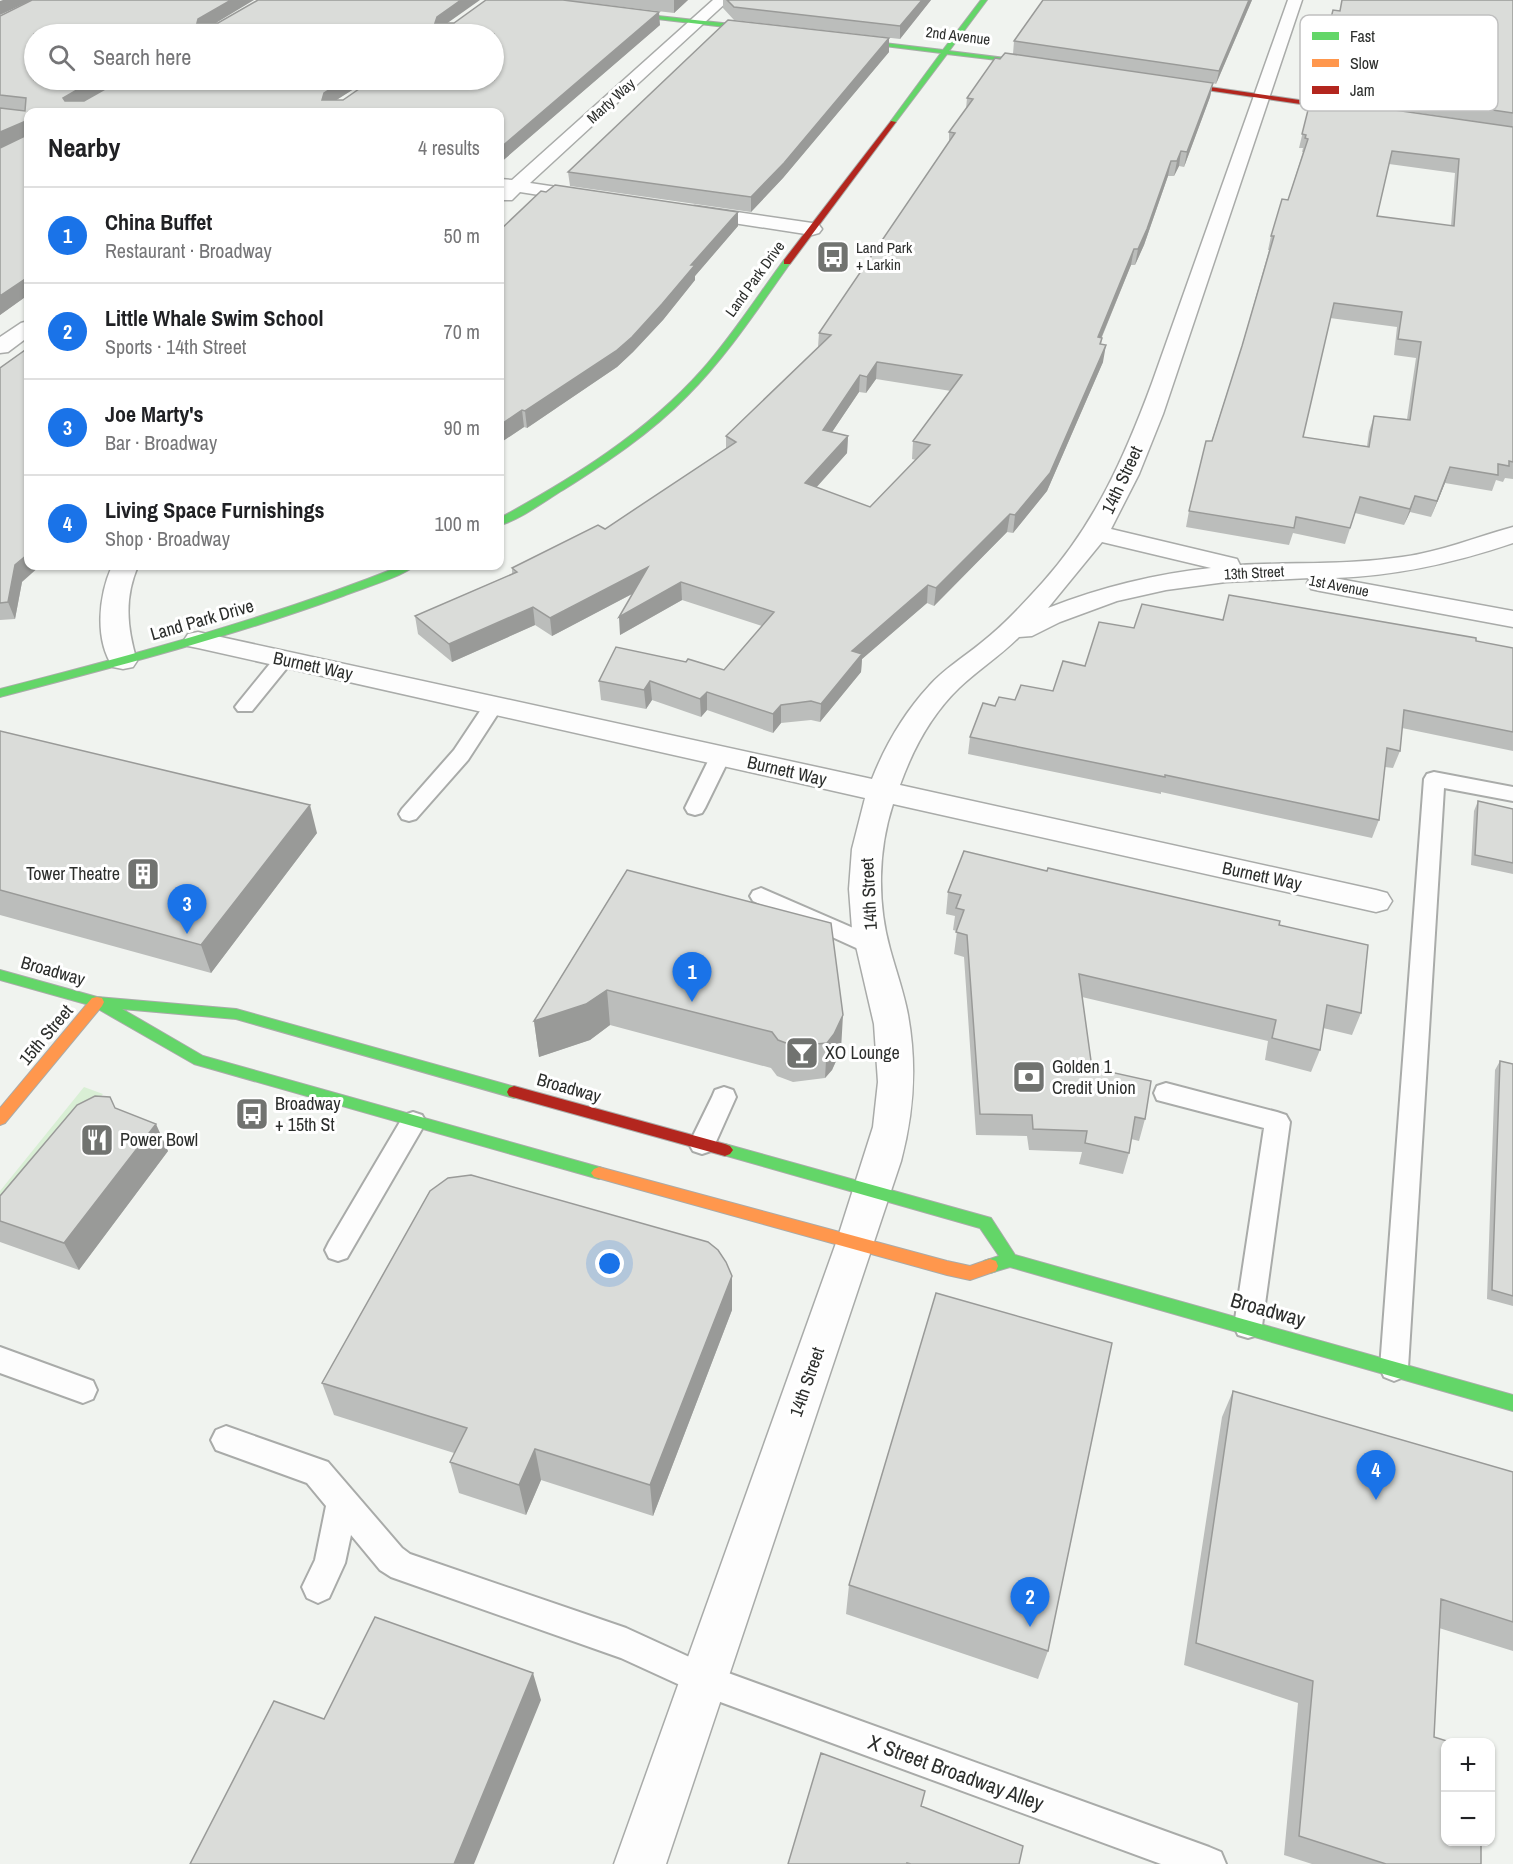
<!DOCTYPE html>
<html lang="en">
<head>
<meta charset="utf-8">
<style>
  :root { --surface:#fff; --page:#f6f6f6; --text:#202124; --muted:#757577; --line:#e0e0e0; --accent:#1a73e8 }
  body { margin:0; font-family:"Archivo Narrow",sans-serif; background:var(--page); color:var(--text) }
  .controls { position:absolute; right:18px; bottom:18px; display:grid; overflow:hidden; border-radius:12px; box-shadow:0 2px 4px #0004 }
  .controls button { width:54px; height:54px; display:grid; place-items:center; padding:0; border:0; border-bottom:2px solid var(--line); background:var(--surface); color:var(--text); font:30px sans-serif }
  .you { position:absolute; left:610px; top:1264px; width:21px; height:21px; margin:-15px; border:4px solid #fff; border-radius:50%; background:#1a73e8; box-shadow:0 0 0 9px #1a73e833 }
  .badge { display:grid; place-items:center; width:39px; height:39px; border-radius:50%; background:var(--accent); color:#fff; font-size:20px; font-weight:700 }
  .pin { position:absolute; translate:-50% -50px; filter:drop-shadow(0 2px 3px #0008) }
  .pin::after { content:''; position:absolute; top:32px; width:21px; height:18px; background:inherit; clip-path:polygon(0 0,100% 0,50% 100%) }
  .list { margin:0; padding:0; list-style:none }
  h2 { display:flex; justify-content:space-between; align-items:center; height:78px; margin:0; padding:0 24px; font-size:26px }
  h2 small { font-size:20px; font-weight:400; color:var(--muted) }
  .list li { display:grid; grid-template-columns:39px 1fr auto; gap:18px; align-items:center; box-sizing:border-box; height:96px; padding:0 24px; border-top:2px solid var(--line) }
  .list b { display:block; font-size:22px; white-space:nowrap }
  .list p { margin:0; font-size:20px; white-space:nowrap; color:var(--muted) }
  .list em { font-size:20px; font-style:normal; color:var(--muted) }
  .icon { flex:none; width:33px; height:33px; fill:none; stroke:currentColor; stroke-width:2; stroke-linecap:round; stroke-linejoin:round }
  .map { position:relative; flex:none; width:1513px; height:1864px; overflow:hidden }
  .search { position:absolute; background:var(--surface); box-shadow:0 2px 4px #0004; left:24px; top:24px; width:480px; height:66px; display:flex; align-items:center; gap:15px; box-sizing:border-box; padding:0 21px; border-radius:33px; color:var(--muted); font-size:22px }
  .panel { position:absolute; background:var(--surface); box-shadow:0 2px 4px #0004; left:24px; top:108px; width:480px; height:462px; border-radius:12px }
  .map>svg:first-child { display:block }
</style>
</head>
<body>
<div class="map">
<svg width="1513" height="1864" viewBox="0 0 1513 1864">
  <rect width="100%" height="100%" fill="#f0f3ef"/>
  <!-- green -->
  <path fill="#d9efd5" d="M84 1087 103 1094 0 1222V1191Z"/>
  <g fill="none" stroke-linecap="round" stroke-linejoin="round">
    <defs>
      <path id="lane" d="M284 653 291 655 293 659 291 663 252 711H238L235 707 238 703 277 655Z
        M493 700 500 702 503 706 468 760 416 819 409 821 402 819 399 814 402 809 454 750 486 702Z
        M720 751 727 752 730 757 705 808 702 813 695 815 688 813 685 808 710 757 713 752Z
        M1434 772 1513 787V801L1444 788 1408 1368 1404 1377 1394 1381 1384 1377 1380 1368 1424 779 1427 774Z
        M761 888 881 940 884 946 881 952 873 954 865 952 753 901 750 896 753 891Z
        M1166 1083 1277 1112 1286 1115 1290 1122 1262 1326 1258 1335 1248 1338 1238 1335 1234 1326 1264 1128 1157 1100 1154 1093 1157 1086Z
        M724 1087 733 1090 736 1097 715 1144 711 1151 702 1154 693 1151 689 1144 712 1097 715 1090Z
        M413 1112 422 1115 426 1122 347 1258 338 1261 329 1258 325 1250 329 1242 404 1115Z
        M0 1347 93 1381 97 1390 93 1399 83 1403 0 1373Z
        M226 1426 328 1462 402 1548 410 1554 626 1628 709 1666 1209 1847 1221 1852 1226 1864H1161L704 1696 621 1658 391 1577 380 1570 351 1535 345 1563 329 1598 318 1603 307 1598 302 1587 315 1560 326 1506 307 1483 216 1450 211 1440 216 1430Z"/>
      <path id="street" d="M713 0H729L530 183 597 193 599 197 597 201 590 203 520 192 512 200H500V179L512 180Z
        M1288 0H1302L1163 414 1139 474 1111 529 1237 559 1240 565C1294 562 1348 565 1402 557 1440 552 1476 537 1513 527V543C1454 563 1396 576 1334 578L1513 611V627L1320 591 1311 589 1307 583 1310 578 1226 582 1166 590 1117 601 1060 622 1032 636 1019 637C1000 656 978 670 959 688 931 715 913 749 900 785L1376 890 1387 893 1392 901 1387 909 1376 912 893 804C878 850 877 902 890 949 896 971 904 993 908 1015 917 1065 914 1112 901 1161L666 1864H614L836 1243 873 1127 878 1082 874 1024 852 929 849 889 852 849 865 798 198 648 188 646 184 640 188 634 198 632 872 779C885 746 904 713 929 686 944 669 964 657 981 643 1004 625 1024 603 1043 582 1095 524 1125 456 1152 383ZM1102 542 1211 568C1155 574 1101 587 1048 608Z
        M695 206 812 223 819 225 822 229 819 233 812 235 688 216 686 212 688 208Z
        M28 321V337L8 352 0 353V337L21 323Z
        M112 566H138C124 598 127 628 137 661L133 667 123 669 113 667C94 639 99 595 112 566Z"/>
      <path id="fast" d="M981 0H987L949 51 1045 63 1047 66 947 54 895 123H891V121L941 53 844 41 842 38 943 50Z
        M612 11 768 28 771 30 768 32 614 14Z
        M784 260 791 262C758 308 727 356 687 396 651 433 607 462 563 490 546 500 518 521 500 525V518C573 478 646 433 702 370 732 336 757 297 784 260Z
        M401 566H414C402 577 360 589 343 596 231 637 115 667 0 697V689C136 654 271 618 401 566Z
        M0 970 97 997 236 1009 519 1088 521 1092 519 1096 514 1098 236 1019 122 1009 203 1056 599 1167 604 1169 607 1173 604 1177 599 1179 194 1064 93 1006 0 980Z
        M725 1144 991 1218 1015 1255 1513 1395V1411L1010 1267 990 1273 984 1271 982 1266 984 1261 999 1256 980 1228 720 1154 717 1150 720 1146Z"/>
      <path id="slow" d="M97 997 102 998 104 1002 102 1006 5 1123 0 1125V1108L92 998Z
        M599 1167 947 1261 970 1266 990 1259 996 1261 998 1266 996 1271 970 1280 947 1275 594 1177 591 1173 594 1169Z"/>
      <path id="jam" d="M1168 81 1354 108 1357 110 1354 112 1166 84Z
        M891 121 896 122 790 264H784V260Z
        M514 1086 725 1144 730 1146 733 1150 730 1154 725 1156 509 1096 507 1092 509 1088Z"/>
    </defs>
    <!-- lane casing -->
    <use href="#lane" stroke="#a9aba9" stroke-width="4"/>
    <!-- street casing -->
    <use href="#street" stroke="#a9aba9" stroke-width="3"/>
    <!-- fast casing -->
    <use href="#fast" stroke="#a9aba9" stroke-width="2"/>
    <!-- slow casing -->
    <use href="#slow" stroke="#a9aba9" stroke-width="2"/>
    <!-- jam casing -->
    <use href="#jam" stroke="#a9aba9" stroke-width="2"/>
    <!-- lane -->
    <use href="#lane" fill="#fdfdfd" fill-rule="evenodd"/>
    <!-- street -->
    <use href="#street" fill="#fdfdfd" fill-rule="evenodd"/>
    <!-- fast -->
    <use href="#fast" fill="#63d668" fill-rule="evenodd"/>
    <!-- slow -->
    <use href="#slow" fill="#ff974d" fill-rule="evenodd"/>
    <!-- jam -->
    <use href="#jam" fill="#b3261e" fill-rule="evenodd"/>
  </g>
  <!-- wall -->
  <path fill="#bbbdbb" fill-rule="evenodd" d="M486 0H688L674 13 581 2 660 25 500 163V112H28V295L0 315V16L215 23H454ZM34 34H494L343 100H336L368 80H121L84 101 119 80Z
    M723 0H931L900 39 734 20 723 8Z
    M1043 0H1252L1216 84 1213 83 1210 97 1184 167 1179 166 1174 176H1168L1144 245 1135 265H1131L1102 337V338L1101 345 1103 362 1047 491 1013 533 1007 532 934 606 927 603 862 659 861 672 820 722 811 720 781 723 773 733 707 710 701 717 652 700 646 709 601 700 599 681 724 670 762 626 682 600 620 635 632 594 552 636 535 625 452 662 418 634 415 616 512 574V568L605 529 726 449V436L818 347 819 333 949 143V132L966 109 967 98 1000 59 1013 54 1014 41ZM876 379 951 391 913 441 912 459 916 460 870 507 816 488 847 453 848 436 832 432 859 392 866 393Z
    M1513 0V127L1311 97 1333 10 1340 11Z
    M889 38V52L783 178 751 212 570 186 568 172Z
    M1311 98 1513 127V479L1505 478 1503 482 1496 480 1492 491 1445 483 1431 517 1410 512 1404 525 1355 513 1345 544 1293 533 1289 545 1186 527 1189 511 1242 346 1269 250H1268L1271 236 1288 200 1303 152H1302L1303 148H1299ZM1389 164 1455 173 1451 226 1377 216ZM1330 318 1397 327 1394 355 1416 358 1407 419 1374 416 1369 432 1367 446 1303 437Z
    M738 226 695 276V280L663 320 633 352 617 367 527 428 524 427 500 443V230Z
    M0 368 22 582 15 619 0 620Z
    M1223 620 1476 641 1513 648V751L1402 728 1400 751 1393 768 1385 767 1379 820 1372 838 1161 792V794L968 754 970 737 995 706 1053 691 1134 628Z
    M0 731 317 833 211 973 0 915Z
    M1478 801 1513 809V874L1471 865 1474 811Z
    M627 870 841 1050 832 1070 825 1078 793 1082 777 1076 771 1068 610 1025 590 1040 539 1057 534 1021Z
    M948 892 1279 925 1361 1013 1352 1035 1323 1028 1320 1050 1311 1072 1265 1060 1268 1041 1082 997 1092 1068 1145 1119 1139 1141 1131 1139 1129 1153 1123 1174 1079 1164 1082 1152 1029 1150 1027 1136 976 1135 964 957 954 954 957 931 953 930 955 916 946 914Z
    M1500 1061 1513 1064V1306L1487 1299 1495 1070Z
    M115 1108 168 1151 79 1270 0 1242V1196Z
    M732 1276V1310L653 1516 541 1480 526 1515 459 1493 450 1462 454 1453 334 1415 322 1383Z
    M1233 1391 1513 1472V1651L1439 1628 1434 1737 1481 1864H1312L1284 1855 1298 1703 1184 1665 1222 1417Z
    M849 1585 1048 1651 1038 1679 846 1614Z"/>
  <!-- shaded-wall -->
  <path fill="#999a98" d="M3 0H32L0 15V1Z
    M231 0H254L201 32 197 23 198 19Z
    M461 0H480L439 29 435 23 437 17Z
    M674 0H688L674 13Z
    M922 0H931L900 39V26Z
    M1249 0H1252L1216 84 1219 71Z
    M659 12 660 25 500 163V148Z
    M889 38V52L783 178 751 212V197Z
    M94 80H119L67 112 63 98Z
    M345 80H368L327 106 322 100 324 93Z
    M1213 83 1210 97 1184 167 1187 152Z
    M26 121 28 135 0 148V132Z
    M1181 151 1179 166 1174 176 1177 161Z
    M1171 161 1168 176 1144 245 1135 265 1138 249Z
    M738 212V226L695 276V280L663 320 633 352 617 367 527 428 525 411 691 265Z
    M1134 249 1131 265 1095 353 1098 337Z
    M28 277V295L0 315V296Z
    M1106 345 1103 362 1047 491 1013 533 1015 515Z
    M877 362 876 379 866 393 867 377Z
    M860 375 859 392 822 447 823 430Z
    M522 410 524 427 500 443V425Z
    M848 436 847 453 804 501 805 483Z
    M1450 467 1445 483 1431 517 1437 501Z
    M1415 496 1410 512 1404 525 1410 509Z
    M1010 514 1007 532 934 606 936 588Z
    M28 554V566H40L22 582 15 619 8 602 15 565Z
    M648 567 649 585 552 636 550 618Z
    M681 582 682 600 620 635 619 617Z
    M928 585 927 603 862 659 861 672 820 722 821 704 852 651Z
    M533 607 535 625 452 662 449 644Z
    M650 681 652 700 646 709 644 690Z
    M707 692V710L701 717 700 699Z
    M781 705V723L773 733V714Z
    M310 805 317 833 211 973 201 945Z
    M607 990 610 1025 590 1040 539 1057 534 1021Z
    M843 1015 841 1050 832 1070 825 1078 827 1043Z
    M156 1124 168 1151 79 1270 64 1243Z
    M732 1276V1310L653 1516 650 1485Z
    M535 1449 541 1480 526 1515 519 1485Z
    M533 1673 541 1700 474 1864H454Z"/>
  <!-- building -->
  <path fill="#dadcd9" stroke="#999a98" stroke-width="1.5" fill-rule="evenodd" d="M32 0H231L198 19 197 23H218L258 0H461L437 17 435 23H454L486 0H563L659 12 500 148V112H28V277L0 296V148L25 136 26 121 0 132V108L25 111 26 98 0 95V16ZM34 34H494V80H372L343 100H322L324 93 345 80H121L84 101H65L63 98 94 80H34Z
    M727 0H922L900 26 734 7Z
    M1043 0H1249L1219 71 1014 41Z
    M1342 0H1513V113L1314 84 1333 10 1340 11Z
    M728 20 889 38 784 163 751 197 568 172Z
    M1005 53 1213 83 1187 152 1181 151 1177 161H1171L1147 229 1138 249H1134L1098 337 1102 338 1100 344 1106 345 1050 473 1015 515 1010 514 936 588 928 585 852 651 862 654 821 704 811 701 781 705 773 714 707 692 700 699 650 681 644 690 599 681 616 647 686 662 688 659 724 670 774 612 681 582 619 617 648 567 550 618 533 607 449 644 415 616 517 572 512 568 598 525 605 529 736 442 726 436 831 335 819 333 955 133 949 132 973 99 967 98 995 58 1000 59ZM877 362 962 375 913 441 930 445 870 507 805 483 848 436 823 430 860 375 867 377Z
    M1311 98 1513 127V462L1509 461V466L1498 464V475L1450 467 1437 501 1415 496 1410 509 1360 497 1350 528 1296 517 1294 528 1189 511 1206 441H1212L1242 346 1274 236H1271L1282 199 1288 200 1308 139 1305 138 1306 135 1302 134ZM1392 151 1459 159 1454 226 1377 216ZM1334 303 1402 312 1398 339 1421 342 1410 420 1374 416 1369 447 1303 437Z
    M555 185 738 212 691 265H695L662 304 632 337 616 351 525 411 522 410 500 425V230L541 191 546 192Z
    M28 348V554L15 565 8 602 0 603V368Z
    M1229 595 1476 638V641L1513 648V732L1404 710 1400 751 1387 748 1379 820 1165 775V777L970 737 983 703 995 706 999 697 1015 700 1021 685 1053 691 1063 661 1085 666 1099 622 1134 628 1142 604 1223 620Z
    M0 731 310 805 201 945 0 890Z
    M1478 801 1513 809V863L1475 855Z
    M964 851 1047 871 1048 868 1074 874 1280 921 1279 925 1368 945 1361 1013 1327 1005 1320 1050 1272 1038 1276 1020 1079 974 1092 1068 1151 1081 1145 1119 1135 1117 1129 1153 1085 1143 1087 1131 1033 1129 1032 1115 980 1114 967 935 956 932 964 910 956 908 961 895 948 892Z
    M627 870 831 923 843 1015 834 1034 827 1043 794 1046 778 1040 772 1032 607 990 586 1004 534 1021Z
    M1500 1061 1513 1064V1296L1492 1290Z
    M95 1096 110 1097 115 1108 156 1124 64 1243 0 1221V1196L77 1105Z
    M471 1175 708 1242 718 1250 726 1262 732 1276 650 1485 535 1449 519 1485 450 1462 467 1428 322 1383 430 1191 448 1178Z
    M936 1293 1112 1343 1048 1651 849 1585Z
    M1233 1391 1513 1472V1622L1441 1599 1434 1737 1453 1743H1446V1842H1481V1864H1386L1299 1836 1313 1681 1196 1643Z
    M375 1617 533 1673 454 1864H190L274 1701 324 1719Z
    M821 1753 925 1791 921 1806 1023 1846 1019 1864H911L907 1863V1864H788Z"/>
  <!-- icons -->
  <defs>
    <symbol id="bus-square" viewBox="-11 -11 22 22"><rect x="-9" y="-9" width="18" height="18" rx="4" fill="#717370" stroke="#fff"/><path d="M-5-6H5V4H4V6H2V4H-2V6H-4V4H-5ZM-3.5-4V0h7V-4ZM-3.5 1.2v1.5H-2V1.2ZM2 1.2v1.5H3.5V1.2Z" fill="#fff"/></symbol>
    <symbol id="building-square" viewBox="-11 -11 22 22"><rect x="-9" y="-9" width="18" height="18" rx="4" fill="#717370" stroke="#fff"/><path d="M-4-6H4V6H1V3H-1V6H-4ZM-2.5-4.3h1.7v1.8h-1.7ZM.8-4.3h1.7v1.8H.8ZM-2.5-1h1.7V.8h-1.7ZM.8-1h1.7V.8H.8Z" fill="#fff"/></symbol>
    <symbol id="bar-square" viewBox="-11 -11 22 22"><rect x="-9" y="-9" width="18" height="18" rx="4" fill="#717370" stroke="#fff"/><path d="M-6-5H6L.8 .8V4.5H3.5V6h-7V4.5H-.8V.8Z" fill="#fff"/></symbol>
    <symbol id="bank-square" viewBox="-11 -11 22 22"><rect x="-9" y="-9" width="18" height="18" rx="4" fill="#717370" stroke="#fff"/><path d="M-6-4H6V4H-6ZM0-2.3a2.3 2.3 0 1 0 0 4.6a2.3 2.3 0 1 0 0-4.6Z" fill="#fff"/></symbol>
    <symbol id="restaurant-square" viewBox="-11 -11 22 22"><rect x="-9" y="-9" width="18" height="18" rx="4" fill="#717370" stroke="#fff"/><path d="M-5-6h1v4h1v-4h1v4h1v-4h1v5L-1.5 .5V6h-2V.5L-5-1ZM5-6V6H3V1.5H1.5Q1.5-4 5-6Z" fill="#fff"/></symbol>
  </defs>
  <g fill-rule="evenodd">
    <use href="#bus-square" x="814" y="238" width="38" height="38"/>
    <use href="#building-square" x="124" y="855" width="38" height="38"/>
    <use href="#bar-square" x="783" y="1034" width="38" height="38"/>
    <use href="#bank-square" x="1010" y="1058" width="38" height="38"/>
    <use href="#bus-square" x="233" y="1095" width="38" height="38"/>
    <use href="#restaurant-square" x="78" y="1121" width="38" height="38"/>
  </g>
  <g text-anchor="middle" stroke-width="6" stroke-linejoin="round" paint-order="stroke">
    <!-- far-street labels -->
    <g font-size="15" fill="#2c2e2c" stroke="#fff">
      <text transform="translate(958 36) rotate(7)" y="5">2nd Avenue</text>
      <text transform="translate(611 101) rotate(-42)" y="5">Marty Way</text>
      <text transform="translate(755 279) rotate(-54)" y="5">Land Park Drive</text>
      <text transform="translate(1254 573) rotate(-3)" y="5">13th Street</text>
      <text transform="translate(1339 586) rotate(11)" y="5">1st Avenue</text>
    </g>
    <!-- far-poi labels -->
    <g font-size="15" fill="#2c2e2c" stroke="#fff" text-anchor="start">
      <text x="856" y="253">Land Park<tspan x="856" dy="17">+ Larkin</tspan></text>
    </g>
    <!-- street labels -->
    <g font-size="18" fill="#2c2e2c" stroke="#fff">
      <text transform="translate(1122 480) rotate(-65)" y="6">14th Street</text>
      <text transform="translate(202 620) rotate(-16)" y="6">Land Park Drive</text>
      <text transform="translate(313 666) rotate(12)" y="6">Burnett Way</text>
      <text transform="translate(787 771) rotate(13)" y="6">Burnett Way</text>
      <text transform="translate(1262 876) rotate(12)" y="6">Burnett Way</text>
      <text transform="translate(869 894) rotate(-93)" y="6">14th Street</text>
      <text transform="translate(53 971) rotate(16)" y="6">Broadway</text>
      <text transform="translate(46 1035) rotate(-50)" y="6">15th Street</text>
      <text transform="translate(569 1088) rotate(16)" y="6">Broadway</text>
      <text transform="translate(807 1382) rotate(-71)" y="6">14th Street</text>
    </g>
    <!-- poi labels -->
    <g font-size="18" fill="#2c2e2c" stroke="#fff" text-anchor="start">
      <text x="120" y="880" text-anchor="end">Tower Theatre</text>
      <text x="825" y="1059">XO Lounge</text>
      <text x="1052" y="1073">Golden 1<tspan x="1052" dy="21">Credit Union</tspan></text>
      <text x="275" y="1110">Broadway<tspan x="275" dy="21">+ 15th St</tspan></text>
      <text x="120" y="1146">Power Bowl</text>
    </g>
    <!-- near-street labels -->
    <g font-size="21" fill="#2c2e2c" stroke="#fff">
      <text transform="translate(1268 1310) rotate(16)" y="7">Broadway</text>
      <text transform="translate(956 1773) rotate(20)" y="7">X Street Broadway Alley</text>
    </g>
  </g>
  <!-- legend -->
  <rect x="1300" y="15" width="198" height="96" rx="9" fill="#fff" stroke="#c0c0c0" stroke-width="1.5"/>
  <rect x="1312" y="32" width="27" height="8" fill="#63d668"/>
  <rect x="1312" y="59" width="27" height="8" fill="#ff974d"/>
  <rect x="1312" y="86" width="27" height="8" fill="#b3261e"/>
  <g font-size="16" fill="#2c2e2c">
    <text x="1350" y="42">Fast</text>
    <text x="1350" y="69">Slow</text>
    <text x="1350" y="96">Jam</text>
  </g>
</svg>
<div class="controls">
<button>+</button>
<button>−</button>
</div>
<div class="you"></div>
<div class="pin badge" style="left:692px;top:1002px">1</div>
<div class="pin badge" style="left:1030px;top:1627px">2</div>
<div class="pin badge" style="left:187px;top:934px">3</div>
<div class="pin badge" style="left:1376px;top:1500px">4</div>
<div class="search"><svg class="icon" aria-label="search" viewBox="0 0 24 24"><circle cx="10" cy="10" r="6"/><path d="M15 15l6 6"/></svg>Search here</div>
<section class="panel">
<h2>Nearby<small>4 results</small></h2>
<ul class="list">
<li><span class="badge">1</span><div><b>China Buffet</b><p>Restaurant · Broadway</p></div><em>50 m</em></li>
<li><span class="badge">2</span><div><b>Little Whale Swim School</b><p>Sports · 14th Street</p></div><em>70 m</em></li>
<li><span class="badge">3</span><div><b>Joe Marty's</b><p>Bar · Broadway</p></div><em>90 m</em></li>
<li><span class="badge">4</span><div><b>Living Space Furnishings</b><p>Shop · Broadway</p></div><em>100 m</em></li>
</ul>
</section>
</div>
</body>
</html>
